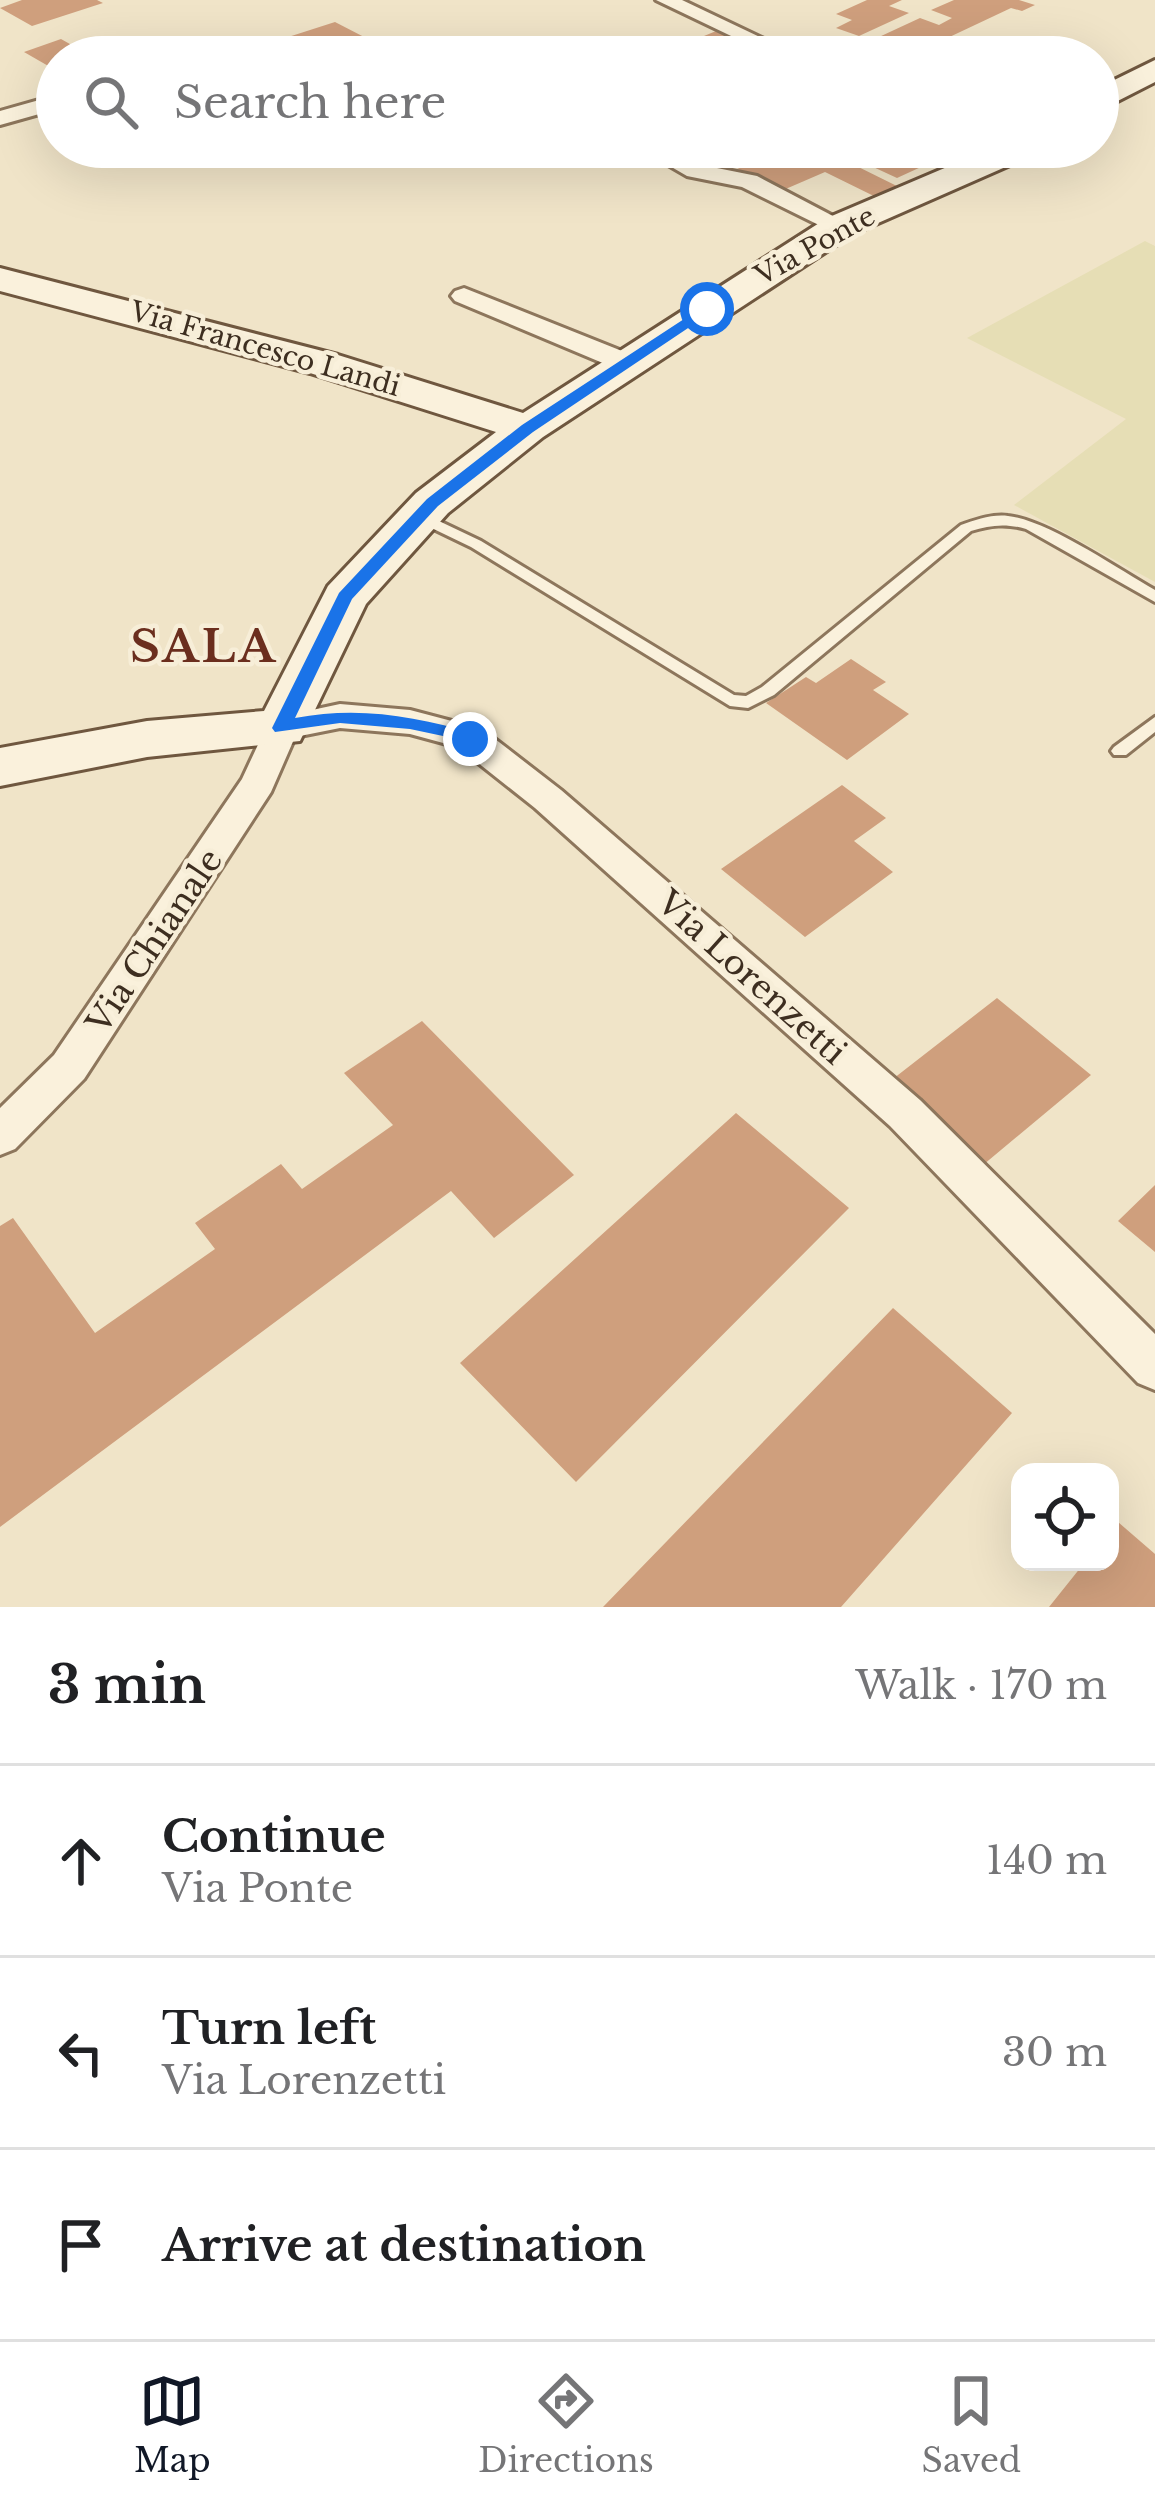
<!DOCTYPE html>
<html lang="en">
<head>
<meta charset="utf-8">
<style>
  :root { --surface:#fff; --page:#f6f6f6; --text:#202124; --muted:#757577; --line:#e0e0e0; --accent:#111827 }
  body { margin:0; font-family:"Libre Baskerville",serif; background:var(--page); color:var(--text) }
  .controls { position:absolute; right:36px; bottom:36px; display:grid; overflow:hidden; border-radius:24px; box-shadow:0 12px 48px #0002 }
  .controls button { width:108px; height:108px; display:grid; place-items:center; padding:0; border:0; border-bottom:3px solid var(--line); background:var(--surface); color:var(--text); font:60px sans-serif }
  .stop { position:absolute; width:36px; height:36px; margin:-27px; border:9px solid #1a73e8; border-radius:50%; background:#fff }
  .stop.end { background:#1a73e8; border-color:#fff; box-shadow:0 3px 12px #0008 }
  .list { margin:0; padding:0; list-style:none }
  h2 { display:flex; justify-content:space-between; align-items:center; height:156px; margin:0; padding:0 48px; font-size:51px }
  h2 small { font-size:39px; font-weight:400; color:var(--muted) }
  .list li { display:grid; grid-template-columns:78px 1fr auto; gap:36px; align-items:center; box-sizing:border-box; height:192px; padding:0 48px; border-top:3px solid var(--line) }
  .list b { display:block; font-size:45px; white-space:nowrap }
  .list p { margin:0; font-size:39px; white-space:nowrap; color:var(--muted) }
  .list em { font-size:39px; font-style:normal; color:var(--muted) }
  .icon { flex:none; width:66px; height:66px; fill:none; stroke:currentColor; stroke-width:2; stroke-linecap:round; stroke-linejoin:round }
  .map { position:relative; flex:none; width:1155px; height:1607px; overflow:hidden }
  .search { position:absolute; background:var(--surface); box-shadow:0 12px 48px #0002; left:36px; right:36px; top:36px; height:132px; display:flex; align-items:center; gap:30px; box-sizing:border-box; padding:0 42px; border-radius:66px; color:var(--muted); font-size:45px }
  .sheet { height:732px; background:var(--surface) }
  nav { display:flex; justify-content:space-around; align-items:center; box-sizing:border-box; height:168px; border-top:3px solid var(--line); background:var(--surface); font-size:33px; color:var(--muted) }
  nav a { display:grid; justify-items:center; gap:6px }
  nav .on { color:var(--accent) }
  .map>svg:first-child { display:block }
</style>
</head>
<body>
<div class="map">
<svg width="1155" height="1607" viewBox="0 0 1155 1607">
  <rect width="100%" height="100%" fill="#f0e4c8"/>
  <!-- farmland -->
  <path fill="#e6deb5" d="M1145 241 1155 246V582L1014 505 1126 419 967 338Z"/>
  <!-- building -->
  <path fill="#cf9f7d" d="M22 0H97L103 3 32 26 0 8Z
    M867 0H902L889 6 909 13 859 36 836 28 852 20 836 14Z
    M954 0H1019L1035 5 1022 11 1011 8 924 49 910 44 893 52 875 45 886 40 879 37 920 18 939 25 952 18 931 10Z
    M335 22 366 38 313 56 282 39Z
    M721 29 784 57H752L704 36Z
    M61 39 93 57H57V71L24 52Z
    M818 147 907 191 884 201 825 172 781 191 737 169 779 152 792 158Z
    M830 147H904L934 161 897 178Z
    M851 659 886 682 873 690 909 714 847 760 766 703 806 677 816 683Z
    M842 785 886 818 854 841 893 872 805 937 721 869Z
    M997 998 1091 1075 983 1165 889 1082Z
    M422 1021 574 1175 494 1238 451 1191 0 1527V1226L13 1218 95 1333 215 1249 195 1223 281 1164 302 1189 393 1125 344 1073Z
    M736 1113 849 1208 576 1482 460 1363Z
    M1155 1185V1252L1118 1221Z
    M893 1308 1012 1413 841 1607H603Z
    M1118 1522 1155 1554V1607H1049L1085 1562H1110V1531Z"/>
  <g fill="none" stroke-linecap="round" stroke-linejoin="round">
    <defs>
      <path id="lane" d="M420 512 481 541 734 695 746 696 762 687 961 525C976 520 992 514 1008 516 1047 520 1118 569 1155 590V602L1026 529C1006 523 990 525 971 531L774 695 748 708 730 706 471 547 415 520V514Z
        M1155 717V732L1126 755H1114L1111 751 1114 747Z"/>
      <path id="street" d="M656 0H682L802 57H775Z
        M57 95V109L0 125V111Z
        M637 147H665L702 165 757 176 852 226 840 233 831 231 742 187 687 176Z
        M464 288 637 357 641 363 627 371 617 369 455 301 451 296 455 291Z
        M340 704 410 710 482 729 561 790 920 1100 1155 1334V1390L1138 1383 890 1126 535 808 458 747 410 734 340 728 295 737 271 792 84 1079 15 1149 0 1155V1108L54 1055 242 779 270 719Z"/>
      <path id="secondary" d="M1155 60V82L1098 111V88Z
        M994 147H1040L1035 154 853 234 543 437 448 513 366 604 300 741 147 757 0 786V748L147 721 264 711 328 586 416 493 496 432 310 373 0 291V268L338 355 523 413 827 218Z"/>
    </defs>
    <!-- lane casing -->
    <use href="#lane" stroke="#8d765c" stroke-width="6"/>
    <!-- street casing -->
    <use href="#street" stroke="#8d765c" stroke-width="6"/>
    <!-- secondary casing -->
    <use href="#secondary" stroke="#6f573f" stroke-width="6"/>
    <!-- lane -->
    <use href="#lane" fill="#faf1dc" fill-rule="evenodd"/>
    <!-- street -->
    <use href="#street" fill="#faf1dc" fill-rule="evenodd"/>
    <!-- secondary -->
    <use href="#secondary" fill="#faf1dc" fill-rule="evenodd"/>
  </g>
  <!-- route -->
  <path fill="#1a73e8" d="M707 304 712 312 533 432 438 506 352 599 295 718C359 706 414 716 476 734V743L410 729 340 723 275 732 272 728 339 593 427 499 522 425Z"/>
  <g text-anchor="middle" stroke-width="9" stroke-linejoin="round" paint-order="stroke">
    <!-- far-street labels -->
    <g font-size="27" fill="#3d2e20" stroke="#f7eed8">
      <text transform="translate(815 246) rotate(-29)" y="9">Via Ponte</text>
      <text transform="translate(265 349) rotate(16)" y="9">Via Francesco Landi</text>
    </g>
    <!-- street labels -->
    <g font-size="33" fill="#3d2e20" stroke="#f7eed8">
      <text transform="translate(154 941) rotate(-56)" y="12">Via Chianale</text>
      <text transform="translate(752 977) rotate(42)" y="12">Via Lorenzetti</text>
    </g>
    <!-- district labels -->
    <g font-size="45" font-weight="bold" letter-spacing="3" fill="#6b2e1e" stroke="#f7eed8">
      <text x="204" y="662">SALA</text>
    </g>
  </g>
</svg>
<div class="controls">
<button><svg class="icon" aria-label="locate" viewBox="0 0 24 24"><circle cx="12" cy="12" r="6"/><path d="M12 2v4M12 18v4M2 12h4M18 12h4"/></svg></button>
</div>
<div class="stop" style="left:707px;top:309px"></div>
<div class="stop end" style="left:470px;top:739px"></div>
<div class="search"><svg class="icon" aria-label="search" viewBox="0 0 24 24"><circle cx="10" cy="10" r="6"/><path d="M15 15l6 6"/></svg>Search here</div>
</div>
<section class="sheet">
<h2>3 min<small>Walk · 170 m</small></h2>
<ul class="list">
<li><svg class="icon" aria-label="ahead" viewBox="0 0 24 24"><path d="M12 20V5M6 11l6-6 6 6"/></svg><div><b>Continue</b><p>Via Ponte</p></div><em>140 m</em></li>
<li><svg class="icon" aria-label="left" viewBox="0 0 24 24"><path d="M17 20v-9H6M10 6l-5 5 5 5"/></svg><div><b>Turn left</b><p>Via Lorenzetti</p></div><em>30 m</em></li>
<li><svg class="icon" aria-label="arrive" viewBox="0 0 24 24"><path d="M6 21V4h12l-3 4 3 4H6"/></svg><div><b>Arrive at destination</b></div></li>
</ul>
</section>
<nav>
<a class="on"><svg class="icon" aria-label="map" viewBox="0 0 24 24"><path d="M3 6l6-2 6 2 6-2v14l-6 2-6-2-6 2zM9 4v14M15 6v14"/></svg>Map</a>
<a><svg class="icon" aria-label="directions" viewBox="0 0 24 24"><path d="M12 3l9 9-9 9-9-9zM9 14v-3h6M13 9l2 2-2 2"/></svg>Directions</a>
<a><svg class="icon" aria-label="saved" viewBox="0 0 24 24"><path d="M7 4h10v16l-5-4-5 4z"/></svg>Saved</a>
</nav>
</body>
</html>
